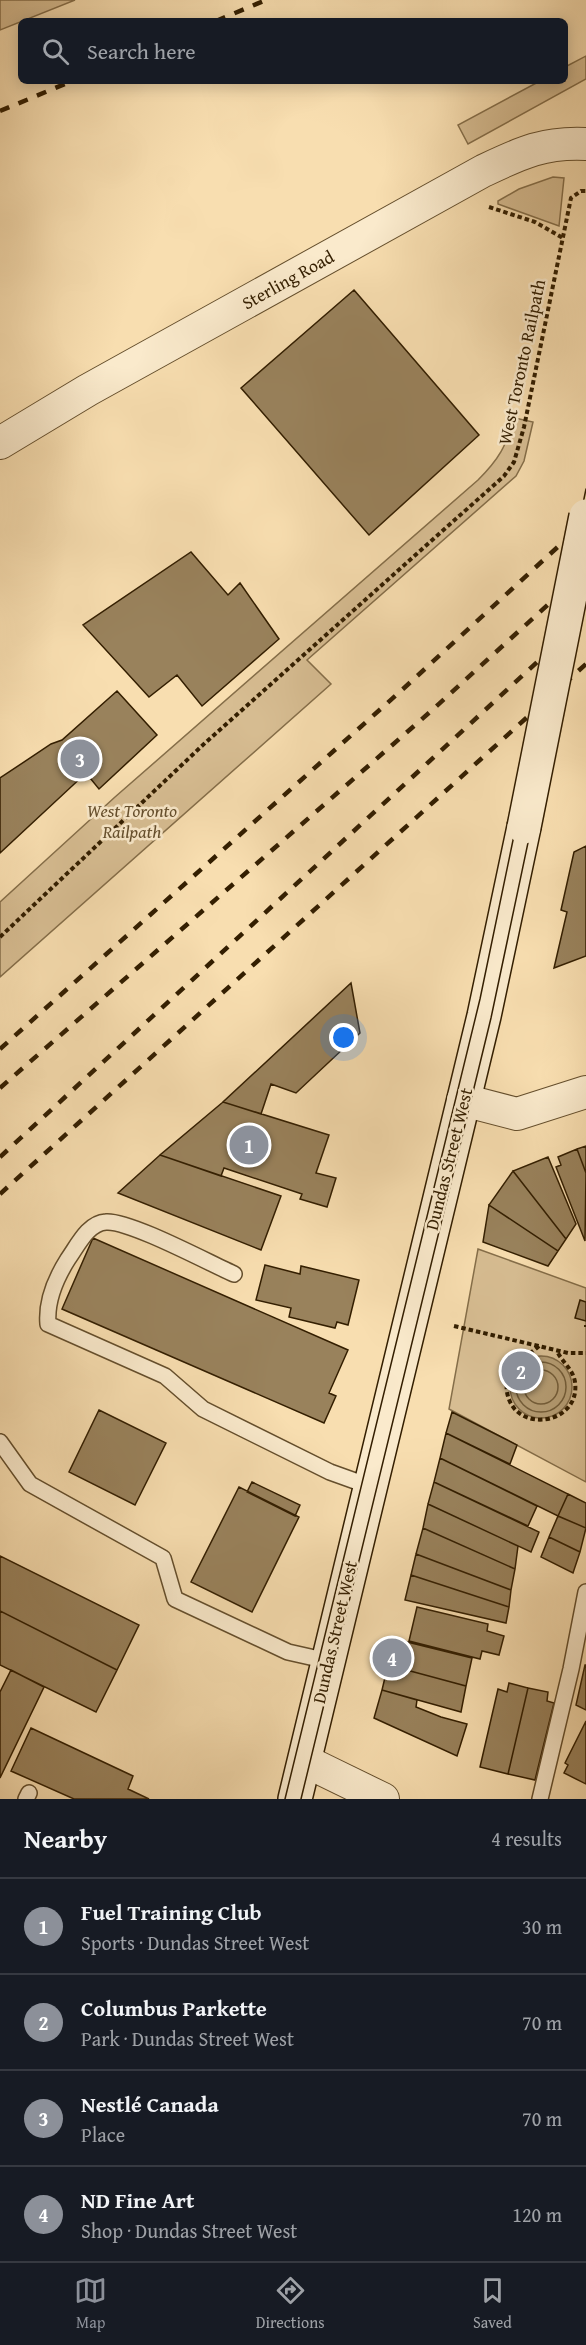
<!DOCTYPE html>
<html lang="en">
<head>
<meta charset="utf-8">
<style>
  :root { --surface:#171b24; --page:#20242c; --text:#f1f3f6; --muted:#9ea1a6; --line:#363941; --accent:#8c9099 }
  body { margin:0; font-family:"Gentium Book Plus",serif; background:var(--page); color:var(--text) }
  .you { position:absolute; left:344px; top:1038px; width:21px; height:21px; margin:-15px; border:4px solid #fff; border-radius:50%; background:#1a73e8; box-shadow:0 0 0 9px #1a73e833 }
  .badge { display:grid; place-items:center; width:39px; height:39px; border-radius:50%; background:var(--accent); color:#fff; font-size:20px; font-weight:700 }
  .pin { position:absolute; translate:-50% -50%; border:3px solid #fff; box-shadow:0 2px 6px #0006 }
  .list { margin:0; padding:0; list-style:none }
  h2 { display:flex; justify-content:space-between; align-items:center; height:78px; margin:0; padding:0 24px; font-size:26px }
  h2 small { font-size:20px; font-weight:400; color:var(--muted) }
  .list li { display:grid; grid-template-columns:39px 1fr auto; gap:18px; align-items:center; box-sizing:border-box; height:96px; padding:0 24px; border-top:2px solid var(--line) }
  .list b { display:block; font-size:22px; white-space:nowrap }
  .list p { margin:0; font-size:20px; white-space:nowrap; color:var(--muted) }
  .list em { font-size:20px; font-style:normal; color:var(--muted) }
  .icon { flex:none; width:33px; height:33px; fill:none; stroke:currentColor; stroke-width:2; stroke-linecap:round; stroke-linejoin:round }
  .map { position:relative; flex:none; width:586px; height:1799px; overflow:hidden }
  .search { position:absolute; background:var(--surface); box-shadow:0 3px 15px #0003; left:18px; right:18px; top:18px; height:66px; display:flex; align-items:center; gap:15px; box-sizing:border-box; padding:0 21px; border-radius:9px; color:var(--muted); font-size:22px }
  .sheet { height:462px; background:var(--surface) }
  nav { display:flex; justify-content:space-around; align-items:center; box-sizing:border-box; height:84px; border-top:2px solid var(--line); background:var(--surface); font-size:16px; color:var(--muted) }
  nav a { display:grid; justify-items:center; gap:3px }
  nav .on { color:var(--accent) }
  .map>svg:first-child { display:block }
</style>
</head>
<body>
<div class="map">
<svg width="586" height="1799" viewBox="0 0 586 1799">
  <rect width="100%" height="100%" fill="#f8deb0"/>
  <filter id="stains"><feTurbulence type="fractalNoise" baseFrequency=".00333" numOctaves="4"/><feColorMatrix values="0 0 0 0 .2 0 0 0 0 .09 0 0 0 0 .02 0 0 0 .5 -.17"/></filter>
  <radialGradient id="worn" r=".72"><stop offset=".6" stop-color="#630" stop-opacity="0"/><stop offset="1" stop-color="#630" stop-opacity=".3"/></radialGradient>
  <!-- green -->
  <path fill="#d7bd92" stroke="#856e49" stroke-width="1.5" d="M0 0H75L0 30Z
    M586 56V79L468 144 458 125 540 81H565V67Z
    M553 177 564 178 559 226 498 204V201L519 189Z
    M515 418 533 422 524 461 516 476 307 660 331 684 0 977V902L115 797 478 480C500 458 505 447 515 418Z
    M478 1249 586 1288V1482L449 1409Z"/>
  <!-- water -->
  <path fill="#b59d74" stroke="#816a46" stroke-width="1.5" d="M510 1387a31 31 0 1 1 62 0a31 31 0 1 1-62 0Z"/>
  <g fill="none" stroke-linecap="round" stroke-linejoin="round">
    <!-- shore -->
    <path stroke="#745e3a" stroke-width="1.5" d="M516 1387a25 25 0 1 1 50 0a25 25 0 1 1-50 0Z
      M524 1387a17 17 0 1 1 34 0a17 17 0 1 1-34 0Z"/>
  </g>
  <!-- building -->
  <path fill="#99825c" stroke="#331e00" stroke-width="1.5" d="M354 290 479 435 369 535 241 388Z
    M191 552 228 595 240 583 279 639 202 706 177 675 149 697 83 625Z
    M117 691 157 735 99 789 86 773 0 853V778L51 744 62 740Z
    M586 846V956L554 968 567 912 561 910 574 852Z
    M351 983 360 1033 296 1093 271 1084 261 1114 223 1102Z
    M223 1102 329 1135 316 1173 336 1178 327 1207 300 1199 302 1194 224 1168 221 1176 160 1155Z
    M586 1146V1173L577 1149Z
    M577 1149 586 1173 585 1241 556 1167 561 1165 558 1157Z
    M160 1155 281 1196 261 1250 118 1193Z
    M548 1157 576 1224 566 1239 513 1171Z
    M513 1171 566 1239 558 1251 489 1205Z
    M489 1205 558 1251 548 1266 483 1242Z
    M93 1238 348 1350 329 1393 336 1396 324 1423 62 1309Z
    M265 1265 300 1274 301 1266 359 1280 348 1325 337 1322 335 1328 289 1317 291 1308 256 1300Z
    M580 1300 586 1302V1321L575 1318Z
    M99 1410 166 1443 135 1505 69 1472Z
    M452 1412 517 1445 510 1464 446 1433Z
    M446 1433 568 1494 558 1516 440 1458Z
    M440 1458 537 1506 528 1526 434 1482Z
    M252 1482 300 1505 295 1516 247 1492Z
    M434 1482 539 1532 531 1552 428 1504Z
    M239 1487 299 1517 252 1612 191 1582Z
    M568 1494 586 1503V1528L558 1516Z
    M428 1504 518 1546 515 1569 423 1528Z
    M558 1516 586 1528 580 1552 549 1537Z
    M423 1528 515 1569 511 1590 416 1554Z
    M549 1537 580 1552 573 1573 541 1557Z
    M416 1554 511 1590 509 1607 411 1575Z
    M0 1556 139 1625 117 1670 0 1611Z
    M411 1575 509 1607 506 1623 405 1600Z
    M417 1607 488 1624 487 1631 504 1636 499 1655 482 1651 480 1659 409 1641Z
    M0 1611 117 1670 96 1712 0 1665Z
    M395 1639 472 1658 466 1686 388 1665Z
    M388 1665 466 1686 461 1712 382 1690Z
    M585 1665H586V1710L576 1705Z
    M11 1670 44 1687 0 1778V1692Z
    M509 1683 528 1688 508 1774 480 1767 498 1689 507 1692Z
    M528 1688 548 1692 547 1701 554 1703 535 1780 508 1774Z
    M382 1690 417 1700 416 1707 441 1717 467 1724 457 1756 374 1718Z
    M586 1721V1784L564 1773 568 1765 565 1763Z
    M31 1728 133 1776 128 1789 149 1799H74L11 1771Z"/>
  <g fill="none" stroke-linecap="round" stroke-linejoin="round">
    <defs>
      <path id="service" d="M234 1274C209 1263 129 1220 106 1222 88 1223 78 1245 68 1259 56 1278 46 1301 48 1324L165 1376 203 1409 330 1472 369 1486
        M0 1442 30 1484 163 1558 175 1599 288 1652 328 1661
        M26 1799 29 1793
        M540 1799 571 1669 586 1592"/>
      <path id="minor" d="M0 443 88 390 483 171C521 153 543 142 586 144
        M463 1100 517 1114 586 1092
        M305 1761 383 1799"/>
      <path id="secondary" d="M295 1799 484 1016 524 827"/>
    </defs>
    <!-- service casing -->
    <use href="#service" stroke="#644e2c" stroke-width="18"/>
    <!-- minor casing -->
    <use href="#minor" stroke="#644e2c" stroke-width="34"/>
    <!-- secondary casing -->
    <use href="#secondary" stroke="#331e00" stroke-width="36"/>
    <!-- path -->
    <path stroke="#331e00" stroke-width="4" stroke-dasharray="4.5 3" stroke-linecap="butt" d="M489 207 535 222 563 238
      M0 937 205 743 504 476 514 462 524 427 571 198 581 191H586
      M586 1325V1327
      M454 1326 568 1353H586
      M539 1346C530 1355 518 1358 511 1370 507 1376 506 1384 507 1392 514 1435 581 1425 575 1382 573 1369 562 1362 557 1351"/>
    <!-- service -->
    <use href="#service" stroke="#faeacc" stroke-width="15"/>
    <!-- minor -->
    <use href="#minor" stroke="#faeacc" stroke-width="32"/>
    <!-- secondary -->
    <use href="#secondary" stroke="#faeacc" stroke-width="33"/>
    <!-- tram -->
    <path stroke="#331e00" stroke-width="1.5" d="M285 1799 480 999 586 489
      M301 1799 491 1018 586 568"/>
    <!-- rail -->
    <path stroke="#331e00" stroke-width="4.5" stroke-dasharray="10 10" stroke-linecap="butt" d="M216 21 266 0
      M0 111 72 81
      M0 1049 403 689 586 521
      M0 1088 430 712 586 570
      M0 1157 586 617
      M0 1194 586 664"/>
    <defs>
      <path id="secondary-bridge" d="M524 827 586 516"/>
    </defs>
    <!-- secondary-bridge casing -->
    <use href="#secondary-bridge" stroke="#331e00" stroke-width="36" stroke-linecap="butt"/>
    <!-- secondary-bridge -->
    <use href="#secondary-bridge" stroke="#faeacc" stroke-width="33"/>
  </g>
  <g text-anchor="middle" stroke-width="5" stroke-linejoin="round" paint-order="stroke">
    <!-- street labels -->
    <g font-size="18" fill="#331e00" stroke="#faeacc">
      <text transform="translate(288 280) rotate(-29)" y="6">Sterling Road</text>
      <text transform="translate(522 362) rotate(-78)" y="6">West Toronto Railpath</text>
      <text transform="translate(449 1159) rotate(-76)" y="6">Dundas Street West</text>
      <text transform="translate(335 1632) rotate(-77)" y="6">Dundas Street West</text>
    </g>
    <!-- park labels -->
    <g font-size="18" font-style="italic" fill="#644e2c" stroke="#faeacc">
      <text x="132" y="817">West Toronto<tspan x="132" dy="21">Railpath</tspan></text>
    </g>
  </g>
  <rect width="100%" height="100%" filter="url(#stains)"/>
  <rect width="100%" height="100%" fill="url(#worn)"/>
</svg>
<div class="you"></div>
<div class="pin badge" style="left:249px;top:1145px">1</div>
<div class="pin badge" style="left:521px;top:1371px">2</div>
<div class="pin badge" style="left:80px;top:759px">3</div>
<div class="pin badge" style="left:392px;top:1658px">4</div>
<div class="search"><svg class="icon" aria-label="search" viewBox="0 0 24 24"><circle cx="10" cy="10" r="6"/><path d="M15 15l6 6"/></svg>Search here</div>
</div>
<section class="sheet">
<h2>Nearby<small>4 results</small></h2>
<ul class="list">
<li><span class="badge">1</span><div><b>Fuel Training Club</b><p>Sports · Dundas Street West</p></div><em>30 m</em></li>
<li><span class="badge">2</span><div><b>Columbus Parkette</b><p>Park · Dundas Street West</p></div><em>70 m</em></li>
<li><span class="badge">3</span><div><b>Nestlé Canada</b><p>Place</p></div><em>70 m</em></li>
<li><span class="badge">4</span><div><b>ND Fine Art</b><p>Shop · Dundas Street West</p></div><em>120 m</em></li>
</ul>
</section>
<nav>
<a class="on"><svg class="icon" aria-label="map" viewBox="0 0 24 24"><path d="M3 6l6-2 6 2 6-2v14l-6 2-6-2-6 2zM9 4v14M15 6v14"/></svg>Map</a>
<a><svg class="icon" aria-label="directions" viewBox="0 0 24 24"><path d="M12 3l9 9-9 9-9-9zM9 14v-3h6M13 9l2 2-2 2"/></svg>Directions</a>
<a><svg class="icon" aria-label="saved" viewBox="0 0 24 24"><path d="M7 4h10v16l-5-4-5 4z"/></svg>Saved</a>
</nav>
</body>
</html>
